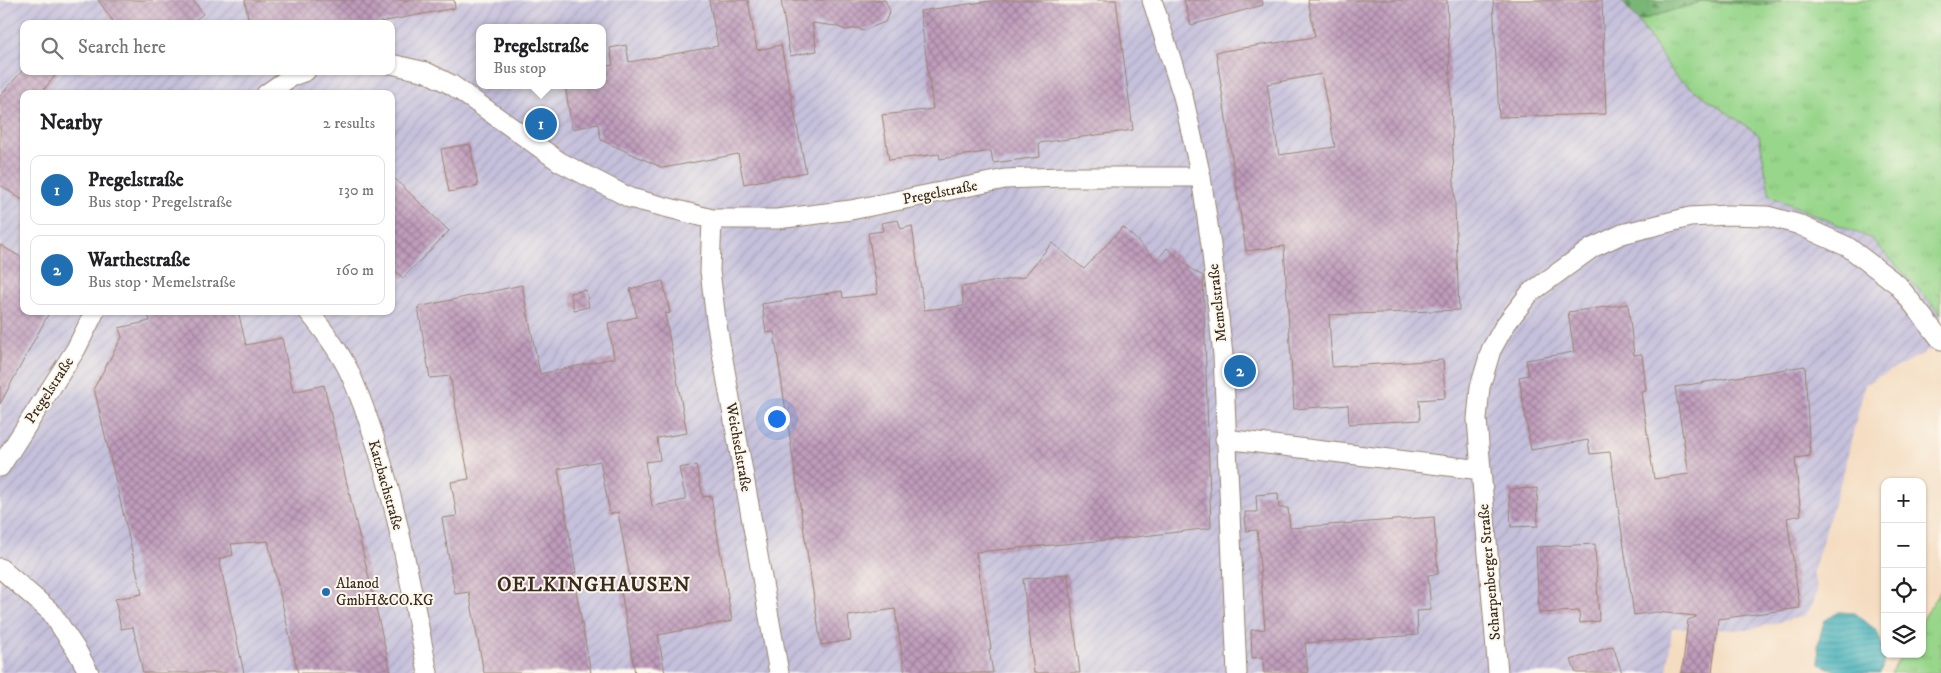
<!DOCTYPE html>
<html lang="en">
<head>
<meta charset="utf-8">
<style>
  :root { --surface:#fff; --page:#f6f6f6; --text:#202124; --muted:#757577; --line:#e0e0e0; --accent:#1f6fb2 }
  body { margin:0; font-family:"IM FELL DW Pica",serif; background:var(--page); color:var(--text) }
  .controls { position:absolute; right:15px; bottom:15px; display:grid; overflow:hidden; border-radius:10px; box-shadow:0 1px 4px #0004 }
  .controls button { width:45px; height:45px; display:grid; place-items:center; padding:0; border:0; border-bottom:1px solid var(--line); background:var(--surface); color:var(--text); font:25px sans-serif }
  .you { position:absolute; left:776px; top:418px; width:18px; height:18px; margin:-12px; border:4px solid #fff; border-radius:50%; background:#1a73e8; box-shadow:0 0 0 8px #1a73e833 }
  .badge { display:grid; place-items:center; width:32px; height:32px; border-radius:50%; background:var(--accent); color:#fff; font-size:16px; font-weight:700 }
  .pin { position:absolute; translate:-50% -50%; border:2px solid #fff; box-shadow:0 1px 5px #0006 }
  .popup { position:absolute; left:476px; top:24px; width:130px; height:65px; box-sizing:border-box; display:grid; place-content:center; border-radius:10px; background:var(--surface); filter:drop-shadow(0 1px 4px #0005); font-size:16px; white-space:nowrap; color:var(--muted) }
  .popup b { font-size:19px; color:var(--text) }
  .popup::after { content:''; position:absolute; left:50%; top:100%; margin-left:-10px; border:10px solid transparent; border-top-color:var(--surface) }
  .list { margin:0; padding:0; list-style:none }
  h2 { display:flex; justify-content:space-between; align-items:center; height:65px; margin:0; padding:0 20px; font-size:21px }
  h2 small { font-size:16px; font-weight:400; color:var(--muted) }
  .list li { display:grid; grid-template-columns:32px 1fr auto; gap:15px; align-items:center; box-sizing:border-box; height:70px; margin:0 10px 10px; padding:0 10px; border:1px solid var(--line); border-radius:10px }
  .list b { display:block; font-size:19px; white-space:nowrap }
  .list p { margin:0; font-size:16px; white-space:nowrap; color:var(--muted) }
  .list em { font-size:16px; font-style:normal; color:var(--muted) }
  .icon { flex:none; width:28px; height:28px; fill:none; stroke:currentColor; stroke-width:2; stroke-linecap:round; stroke-linejoin:round }
  .map { position:relative; flex:none; width:1941px; height:673px; overflow:hidden }
  .search { position:absolute; background:var(--surface); box-shadow:0 1px 4px #0004; left:20px; top:20px; width:375px; height:55px; display:flex; align-items:center; gap:12px; box-sizing:border-box; padding:0 18px; border-radius:10px; color:var(--muted); font-size:19px }
  .panel { position:absolute; background:var(--surface); box-shadow:0 1px 4px #0004; left:20px; top:90px; width:375px; height:225px; border-radius:10px }
  .map>svg:first-child { display:block }
</style>
</head>
<body>
<div class="map">
<svg width="1941" height="673" viewBox="0 0 1941 673">
  <defs>
    <pattern id="industrial-furrows" width="10" height="10" patternUnits="userSpaceOnUse" patternTransform="scale(1.25)"><rect width="10" height="10" fill="#c5c0db"/><path d="M-1 1l2-2M0 10L10 0M9 11l2-2" fill="none" stroke="#aaa5bc"/></pattern>
    <pattern id="grass-tufts" width="24" height="20" patternUnits="userSpaceOnUse" patternTransform="scale(1.25)"><rect width="24" height="20" fill="#98d68b"/><path d="M3 7l-1-3M5 7V3M7 7l1-3M15 17l-1-3M17 17v-4M19 17l1-3" fill="none" stroke="#84b878"/></pattern>
    <pattern id="forest-firs" width="22" height="20" patternUnits="userSpaceOnUse" patternTransform="scale(1.25)"><rect width="22" height="20" fill="#7ab777"/><path d="M5 1l3.5 6h-7zM16 11l3.5 6h-7z" fill="#659561"/></pattern>
    <pattern id="water-rules" width="6" height="5" patternUnits="userSpaceOnUse" patternTransform="scale(1.25)"><rect width="6" height="5" fill="#3eaeb8"/><path d="M0 2.5h6" fill="none" stroke="#358e95"/></pattern>
    <pattern id="building-cross-hatch" width="8" height="8" patternUnits="userSpaceOnUse" patternTransform="scale(1.25)"><rect width="8" height="8" fill="#bf9cbc"/><path d="M0 0l8 8M0 8l8-8" fill="none" stroke="#9c7f98"/></pattern>
  </defs>
  <rect width="100%" height="100%" fill="#fbf7ec"/>
  <filter id="ink" filterUnits="userSpaceOnUse"><feTurbulence type="fractalNoise" baseFrequency=".02" numOctaves="2"/><feDisplacementMap in="SourceGraphic" scale="10" xChannelSelector="R" yChannelSelector="G"/><feConvolveMatrix kernelMatrix="1 2 1 2 8 2 1 2 1" color-interpolation-filters="sRGB"/></filter>
  <filter id="wash" filterUnits="userSpaceOnUse"><feTurbulence type="fractalNoise" baseFrequency=".0096" numOctaves="4" result="noise"/><feDisplacementMap in="SourceGraphic" scale="20" xChannelSelector="R" yChannelSelector="G"/><feGaussianBlur stdDeviation="1.12" result="paint"/><feColorMatrix in="noise" values="0 0 0 0 0 0 0 0 0 0 0 0 0 0 0 0 0 1.4 0 .05"/><feComposite in="paint" operator="in"/></filter>
  <g filter="url(#wash)">
    <rect width="100%" height="100%" fill="#f4dcc0"/>
    <!-- industrial -->
    <path fill="url(#industrial-furrows)" fill-rule="evenodd" d="M0 0H1621L1638 21 1676 77 1759 135 1770 196 1872 239 1941 314V344L1865 384 1844 470 1813 572 1817 591 1813 604 1804 616 1747 630 1672 628 1667 673H0ZM24 24H391V71H24ZM480 28H602V85H480ZM24 94H391V311H24Z"/>
    <!-- grass -->
    <path fill="url(#grass-tufts)" stroke="#6a8054" d="M1783 0H1941V314L1872 239 1770 196 1759 135 1676 77 1638 21 1703 1 1769 5Z
      M1941 590V673H1891L1902 654H1922V621Z"/>
    <!-- forest -->
    <path fill="url(#forest-firs)" stroke="#5a704a" d="M1621 0H1783L1769 5 1703 1 1638 21Z"/>
    <!-- water -->
    <path fill="url(#water-rules)" stroke="#3c6c6b" d="M1839 612 1855 613 1877 631 1885 654 1887 655 1880 673H1841L1819 664 1818 644 1824 621Z"/>
    <g id="blocks">
      <!-- building -->
      <path fill="url(#building-cross-hatch)" fill-rule="evenodd" d="M98 0H193L203 14 190 24H115Z
        M245 0H454L455 8 370 24H249Z
        M709 0H748L757 50 781 45 806 172 744 184 738 154 663 168 601 140 598 124 572 129 565 85H602V67L613 65 610 48 626 45 629 62 718 46Z
        M781 0H885L890 11 885 22 862 31 858 28 845 30 836 26 812 23 817 51 790 56Z
        M997 0H1116L1133 130 1039 143 1040 157 993 163 991 151 940 159 939 154 889 160 882 115 933 109 920 11Z
        M1184 0H1262L1263 5 1191 25Z
        M1308 0H1447L1459 310 1329 315 1332 367 1443 360 1445 398 1419 400 1420 420 1349 424 1348 405 1294 409 1284 246 1246 251 1216 52 1315 37ZM1321 74 1335 147 1279 155 1267 84Z
        M1493 0H1602L1606 114 1499 117Z
        M24 69V71H59L40 94H24V201L0 185V96Z
        M470 144 478 186 449 192 441 149Z
        M391 175 449 231 403 278 391 267Z
        M898 220 901 229 912 226 924 310 964 306 961 287 1024 277 1052 243 1084 269 1123 227 1157 260 1167 248 1194 271 1203 276 1211 528 1118 539 976 552 991 649H989L993 673H905L895 609 848 616 851 640 821 645 774 332 766 333 762 304 842 291 843 298 878 294 868 233 883 231 881 223Z
        M0 245 24 259V311H50L0 404Z
        M663 281 670 313 665 314 687 433 657 438 660 460 645 462 652 506 686 500 679 468 696 465 703 497 711 496 732 621 658 635 665 673H635L621 591 632 589 618 512 610 514 600 461 558 469 576 573 573 574 591 673H484L469 592 455 594 442 518 457 516 451 482 469 479 450 376 430 378 418 307 522 285 540 374 614 358 608 323 637 317 630 289Z
        M586 290 589 307 574 310 570 293Z
        M1628 304 1634 355 1642 354 1646 391 1641 392 1654 479 1689 474 1675 387 1805 366 1810 456 1795 458 1801 515 1787 518 1800 608 1718 619 1712 673H1682L1688 620 1696 617V616L1656 612 1634 615 1610 452 1590 454 1588 440 1531 450 1519 377 1529 375 1526 360 1574 352 1568 312Z
        M147 311H238L246 345 282 338 293 392 324 385 391 673H298L268 541 231 544 233 555 219 559 244 673H143L133 627 121 629 115 599 142 594 94 388 122 337 119 328 150 321Z
        M1537 488 1538 526 1511 527 1509 489Z
        M1278 493 1279 508H1288L1290 528 1434 517 1438 574 1428 575 1431 610 1417 611 1418 635 1305 643 1308 673H1264L1263 657 1252 658 1251 630 1265 629 1257 530 1246 531 1245 512H1257L1256 495Z
        M1595 544 1599 621 1580 623 1579 611 1539 613 1536 547Z
        M1068 574 1080 673H1034L1023 579Z
        M1613 646 1622 673H1576L1571 660Z"/>
    </g>
  </g>
  <g filter="url(#ink)">
    <use href="#blocks" fill-opacity="0" stroke="#98836f" stroke-width="1"/>
    <g fill="none" stroke-linecap="round" stroke-linejoin="round">
      <defs>
        <path id="street" d="M1152 0 1183 96 1201 177 1211 245 1223 355 1237 673
          M391 64 426 72 452 85 560 162 630 198 712 219H777L851 210 1005 179 1063 177H1201
          M266 94 292 76 306 71
          M712 219 710 271 716 320 779 673
          M308 311C324 331 342 354 352 378 392 471 408 574 428 673
          M1225 439 1481 470
          M0 467 76 349 95 311
          M0 568 51 612 77 651 89 673
          M1498 673 1481 470 1477 419 1480 387 1491 350 1505 325 1530 293 1592 248 1622 234 1690 217 1728 215 1767 216 1797 224 1848 247 1898 285 1941 340"/>
      </defs>
      <!-- street casing -->
      <use href="#street" stroke="#98836f" stroke-width="21"/>
      <!-- street -->
      <use href="#street" stroke="#fff" stroke-width="19"/>
    </g>
  </g>
  <!-- markers -->
  <circle fill="#1f6fb2" stroke="#fbf7ec" stroke-width="2" cx="326" cy="592" r="5"/>
  <g text-anchor="middle" stroke-width="4" stroke-linejoin="round" paint-order="stroke">
    <!-- street labels -->
    <g font-size="15" fill="#3b2a1e" stroke="#fbf7ec">
      <text transform="translate(940 192) rotate(-11)" y="5">Pregelstraße</text>
      <text transform="translate(1217 303) rotate(-96)" y="5">Memelstraße</text>
      <text transform="translate(49 390) rotate(-57)" y="5">Pregelstraße</text>
      <text transform="translate(739 447) rotate(80)" y="5">Weichselstraße</text>
      <text transform="translate(386 485) rotate(74)" y="5">Katzbachstraße</text>
      <text transform="translate(1489 572) rotate(-95)" y="5">Scharpenberger Straße</text>
    </g>
    <!-- poi labels -->
    <g font-size="15" fill="#3b2a1e" stroke="#fbf7ec" text-anchor="start">
      <text x="336" y="588">Alanod<tspan x="336" dy="17">GmbH&amp;CO.KG</tspan></text>
    </g>
    <!-- district labels -->
    <g font-size="20" font-weight="bold" letter-spacing="1" fill="#3b2a1e" stroke="#fbf7ec">
      <text x="594" y="591">OELKINGHAUSEN</text>
    </g>
  </g>
</svg>
<div class="controls">
<button>+</button>
<button>−</button>
<button><svg class="icon" aria-label="locate" viewBox="0 0 24 24"><circle cx="12" cy="12" r="6"/><path d="M12 2v4M12 18v4M2 12h4M18 12h4"/></svg></button>
<button><svg class="icon" aria-label="layers" viewBox="0 0 24 24"><path d="M12 4l9 5-9 5-9-5zM3 14l9 5 9-5"/></svg></button>
</div>
<div class="you"></div>
<div class="pin badge" style="left:541px;top:124px">1</div>
<div class="popup"><b>Pregelstraße</b>Bus stop</div>
<div class="pin badge" style="left:1240px;top:371px">2</div>
<div class="search"><svg class="icon" aria-label="search" viewBox="0 0 24 24"><circle cx="10" cy="10" r="6"/><path d="M15 15l6 6"/></svg>Search here</div>
<section class="panel">
<h2>Nearby<small>2 results</small></h2>
<ul class="list">
<li><span class="badge">1</span><div><b>Pregelstraße</b><p>Bus stop · Pregelstraße</p></div><em>130 m</em></li>
<li><span class="badge">2</span><div><b>Warthestraße</b><p>Bus stop · Memelstraße</p></div><em>160 m</em></li>
</ul>
</section>
</div>
</body>
</html>
